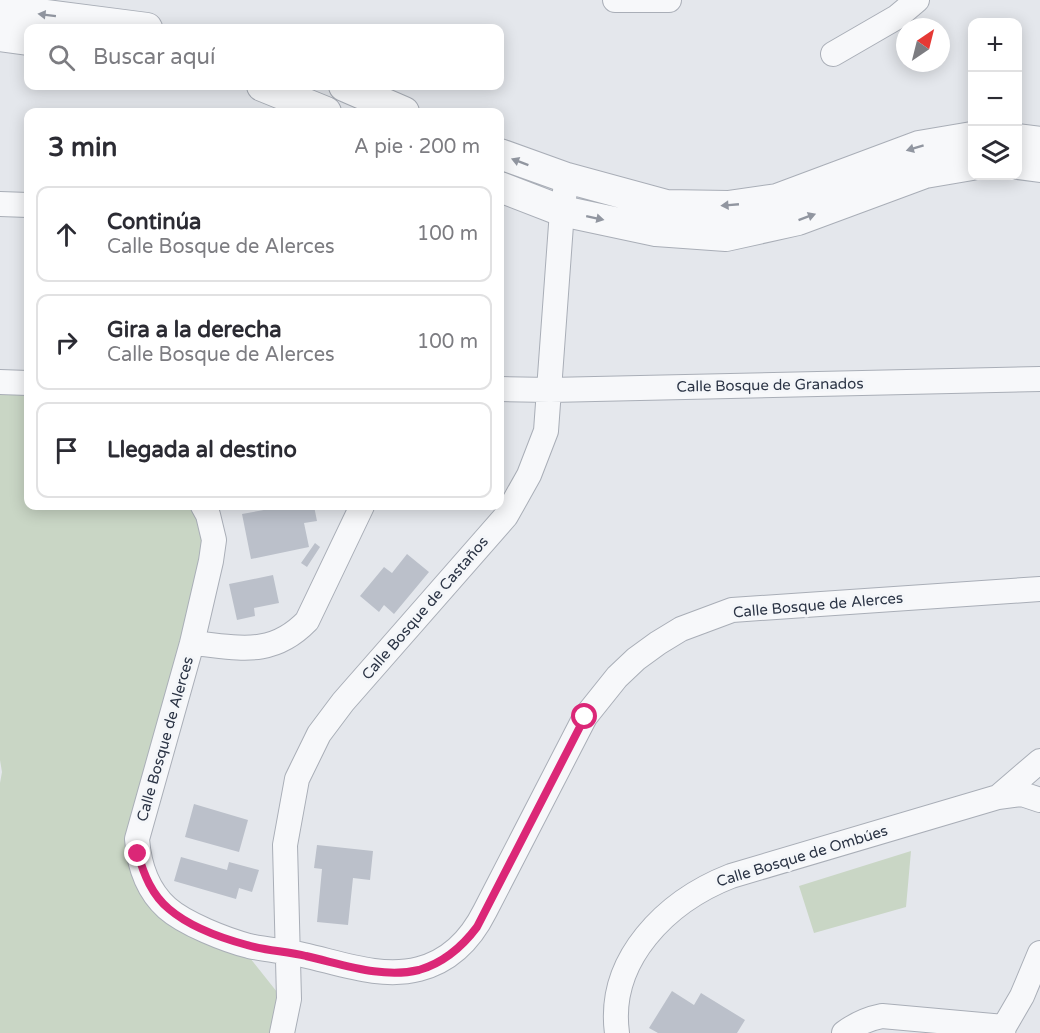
<!DOCTYPE html>
<html lang="es">
<head>
<meta charset="utf-8">
<style>
  :root { --surface:#fff; --page:#f7f7f7; --text:#2b2b33; --muted:#7c7c81; --line:#e1e1e2 }
  body { margin:0; font-family:"Varela Round",sans-serif; background:var(--page); color:var(--text) }
  .controls { position:absolute; right:18px; top:18px; display:grid; overflow:hidden; border-radius:12px; box-shadow:0 3px 15px #0003 }
  .controls button { width:54px; height:54px; display:grid; place-items:center; padding:0; border:0; border-bottom:2px solid var(--line); background:var(--surface); color:var(--text); font:30px sans-serif }
  .compass { position:absolute; left:896px; top:18px; width:54px; height:54px; border-radius:50%; background:var(--surface); box-shadow:0 3px 15px #0003; rotate:35deg }
  .stop { position:absolute; width:18px; height:18px; margin:-14px; border:4px solid #db2777; border-radius:50%; background:#fff }
  .stop.end { background:#db2777; border-color:#fff; box-shadow:0 2px 6px #0008 }
  .list { margin:0; padding:0; list-style:none }
  h2 { display:flex; justify-content:space-between; align-items:center; height:78px; margin:0; padding:0 24px; font-size:26px }
  h2 small { font-size:20px; font-weight:400; color:var(--muted) }
  .list li { display:grid; grid-template-columns:39px 1fr auto; gap:18px; align-items:center; box-sizing:border-box; height:96px; margin:0 12px 12px; padding:0 12px; border:2px solid var(--line); border-radius:12px }
  .list b { display:block; font-size:22px; white-space:nowrap }
  .list p { margin:0; font-size:20px; white-space:nowrap; color:var(--muted) }
  .list em { font-size:20px; font-style:normal; color:var(--muted) }
  .icon { flex:none; width:33px; height:33px; fill:none; stroke:currentColor; stroke-width:2; stroke-linecap:round; stroke-linejoin:round }
  .map { position:relative; flex:none; width:1040px; height:1033px; overflow:hidden }
  .search { position:absolute; background:var(--surface); box-shadow:0 3px 15px #0003; left:24px; top:24px; width:480px; height:66px; display:flex; align-items:center; gap:15px; box-sizing:border-box; padding:0 21px; border-radius:12px; color:var(--muted); font-size:22px }
  .panel { position:absolute; background:var(--surface); box-shadow:0 3px 15px #0003; left:24px; top:108px; width:480px; height:402px; border-radius:12px }
  .map>svg:first-child { display:block }
</style>
</head>
<body>
<div class="map">
<svg width="1040" height="1033" viewBox="0 0 1040 1033">
  <rect width="100%" height="100%" fill="#e4e7ec"/>
  <!-- green -->
  <path fill="#c9d6c5" d="M0 390 28 392V506H194L205 540 134 871 246 953 281 997 273 1033H0V783L2 772 0 760Z
    M911 851 906 907 814 933 799 886Z"/>
  <!-- building -->
  <path fill="#bbc0ca" d="M286 506H314L317 521 304 523 309 547 251 559 242 514Z
    M315 543 320 547 307 567 301 563Z
    M407 554 429 572 394 614 384 605 379 612 360 596 384 567 392 573Z
    M273 575 279 603 254 608 255 616 237 620 229 584Z
    M194 804 248 820 239 852 185 837Z
    M317 845 373 851 370 880 353 878 348 925 317 922 322 869 314 868Z
    M181 857 227 870 229 862 259 870 252 892 239 888 236 899 174 881Z
    M672 991 694 1005 701 993 745 1020 737 1033H658L649 1028Z"/>
  <g fill="none" stroke-linecap="round" stroke-linejoin="round">
    <defs>
      <path id="minor" d="M615 0H669
        M833 54 897 17 917 0
        M0 204 28 205
        M0 382 28 383
        M500 389 550 390 1040 379
        M203 506 208 515 214 540 211 561 192 643 137 839C139 865 147 890 167 908 185 924 226 940 249 946 267 950 285 951 303 955 340 963 381 979 419 969 450 961 471 939 485 911L585 717 617 677 636 659 658 643 681 629 732 610 1040 589
        M192 643C238 647 271 658 307 621L362 506
        M998 797 1040 761
        M282 1033 289 999 285 845 297 779 319 734 343 702 506 516 529 475 546 431 562 211 567 178
        M617 1033C607 959 667 901 731 876L998 797 1022 794 1040 800
        M844 1033C856 1024 867 1019 882 1016L1004 1027
        M1003 1033 1004 1027 1022 996 1040 953"/>
      <path id="tertiary" d="M0 9 147 28
        M0 36 28 40
        M262 86 326 112
        M344 86 404 112
        M1018 139 1040 142
        M500 154 567 178 666 205 728 206 777 199 919 146 972 137
        M1018 164 1040 167
        M500 187 562 211 656 231 726 236 798 220 925 173 972 165"/>
    </defs>
    <!-- minor casing -->
    <use href="#minor" stroke="#a9aeb7" stroke-width="26"/>
    <!-- tertiary casing -->
    <use href="#tertiary" stroke="#a9aeb7" stroke-width="32"/>
    <!-- minor -->
    <use href="#minor" stroke="#f7f8fa" stroke-width="24"/>
    <!-- tertiary -->
    <use href="#tertiary" stroke="#f7f8fa" stroke-width="30"/>
  </g>
  <!-- one-way arrows -->
  <defs><path id="oneway-solid" d="M-6-.8H1V-3.2L6.5 0L1 3.2V.8H-6Z" transform="scale(1.5)"/></defs>
  <g fill="#9196a0">
    <use href="#oneway-solid" transform="translate(47 15) rotate(-173)"/>
    <use href="#oneway-solid" transform="translate(915 148) rotate(163)"/>
    <use href="#oneway-solid" transform="translate(520 162) rotate(-159)"/>
    <use href="#oneway-solid" transform="translate(730 205) rotate(175)"/>
    <use href="#oneway-solid" transform="translate(807 217) rotate(-20)"/>
    <use href="#oneway-solid" transform="translate(595 218) rotate(12)"/>
  </g>
  <g fill="none" stroke-linecap="round" stroke-linejoin="round">
    <!-- route -->
    <path stroke="#db2777" stroke-width="8" d="M138 854C144 875 152 895 169 909 190 927 221 938 247 945 266 951 287 951 306 956 342 964 382 979 419 970 443 963 462 947 477 927L585 717"/>
  </g>
  <g text-anchor="middle" stroke-width="6" stroke-linejoin="round" paint-order="stroke">
    <!-- street labels -->
    <g font-size="15" fill="#2b3445" stroke="#f4f6f9">
      <text transform="translate(770 385) rotate(-1)" y="5">Calle Bosque de Granados</text>
      <text transform="translate(818 605) rotate(-5)" y="5">Calle Bosque de Alerces</text>
      <text transform="translate(425 608) rotate(-49)" y="5">Calle Bosque de Castaños</text>
      <text transform="translate(165 739) rotate(-74)" y="5">Calle Bosque de Alerces</text>
      <text transform="translate(802 856) rotate(-17)" y="5">Calle Bosque de Ombúes</text>
    </g>
  </g>
</svg>
<div class="controls">
<button>+</button>
<button>−</button>
<button><svg class="icon" aria-label="layers" viewBox="0 0 24 24"><path d="M12 4l9 5-9 5-9-5zM3 14l9 5 9-5"/></svg></button>
</div>
<svg class="compass" viewBox="-18 -18 36 36"><path d="M0-13l5 13h-10z" fill="#e53935"/><path d="M0 13l5-13h-10z" fill="#7c7c81"/></svg>
<div class="stop" style="left:585px;top:717px"></div>
<div class="stop end" style="left:138px;top:854px"></div>
<div class="search"><svg class="icon" aria-label="search" viewBox="0 0 24 24"><circle cx="10" cy="10" r="6"/><path d="M15 15l6 6"/></svg>Buscar aquí</div>
<section class="panel">
<h2>3 min<small>A pie · 200 m</small></h2>
<ul class="list">
<li><svg class="icon" aria-label="ahead" viewBox="0 0 24 24"><path d="M12 20V5M6 11l6-6 6 6"/></svg><div><b>Continúa</b><p>Calle Bosque de Alerces</p></div><em>100 m</em></li>
<li><svg class="icon" aria-label="right" viewBox="0 0 24 24"><path d="M7 20v-9h11M14 6l5 5-5 5"/></svg><div><b>Gira a la derecha</b><p>Calle Bosque de Alerces</p></div><em>100 m</em></li>
<li><svg class="icon" aria-label="arrive" viewBox="0 0 24 24"><path d="M6 21V4h12l-3 4 3 4H6"/></svg><div><b>Llegada al destino</b></div></li>
</ul>
</section>
</div>
</body>
</html>
